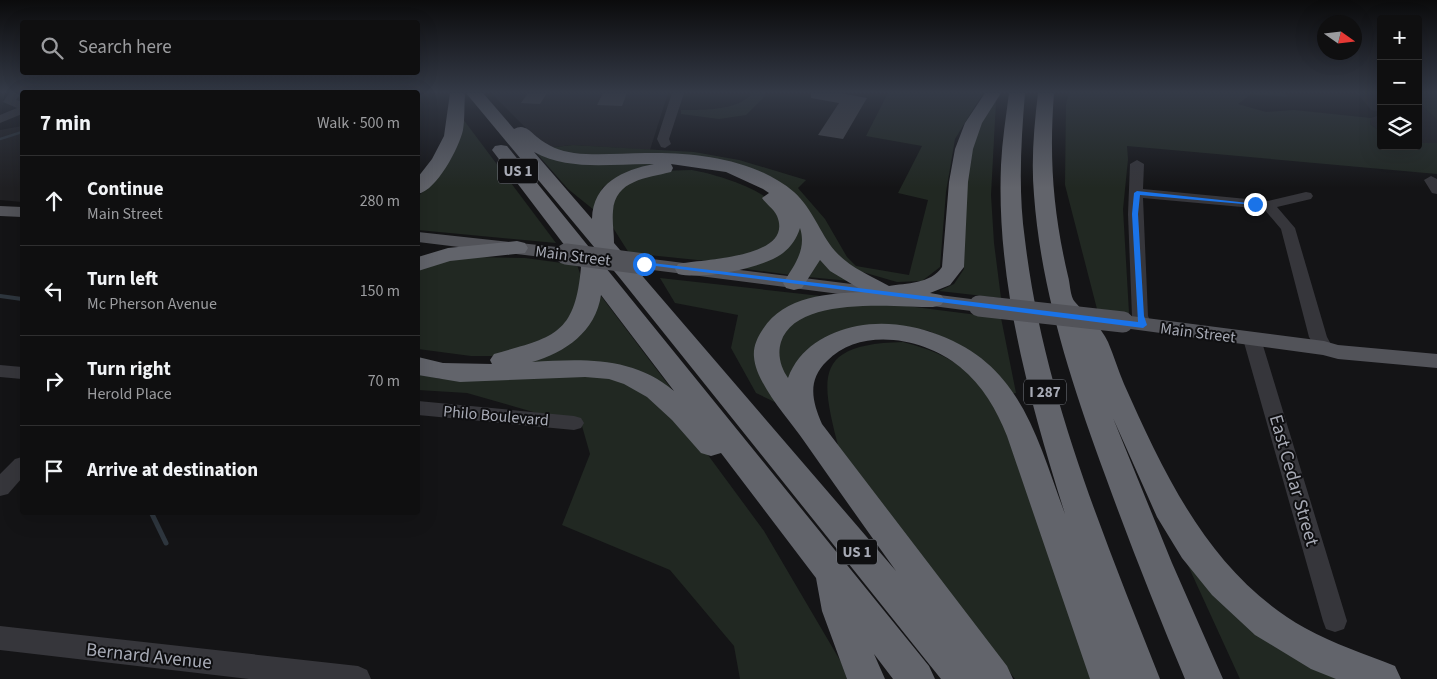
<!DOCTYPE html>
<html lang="en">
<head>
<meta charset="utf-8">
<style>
  :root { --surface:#0f0f10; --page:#1d1d1e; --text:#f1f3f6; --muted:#9b9c9f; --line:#2f2f30 }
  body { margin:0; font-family:"Source Sans 3",sans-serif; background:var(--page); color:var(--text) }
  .controls { position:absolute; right:15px; top:15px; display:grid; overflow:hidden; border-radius:5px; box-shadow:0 5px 20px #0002 }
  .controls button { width:45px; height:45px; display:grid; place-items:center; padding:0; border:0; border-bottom:1px solid var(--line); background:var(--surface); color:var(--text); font:25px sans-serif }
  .compass { position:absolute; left:1317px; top:15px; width:45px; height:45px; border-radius:50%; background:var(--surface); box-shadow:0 5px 20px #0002; rotate:104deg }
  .stop { position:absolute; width:15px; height:15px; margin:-11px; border:4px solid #1a73e8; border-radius:50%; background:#fff }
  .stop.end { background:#1a73e8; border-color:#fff; box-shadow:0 1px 5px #0008 }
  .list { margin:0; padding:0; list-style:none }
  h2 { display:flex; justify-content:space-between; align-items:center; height:65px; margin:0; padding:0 20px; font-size:21px }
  h2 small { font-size:16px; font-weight:400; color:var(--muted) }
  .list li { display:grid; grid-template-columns:32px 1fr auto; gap:15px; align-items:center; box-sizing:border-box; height:90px; padding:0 20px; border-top:1px solid var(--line) }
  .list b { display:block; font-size:19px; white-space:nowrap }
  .list p { margin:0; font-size:16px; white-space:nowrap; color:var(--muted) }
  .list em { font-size:16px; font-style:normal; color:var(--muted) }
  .icon { flex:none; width:28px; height:28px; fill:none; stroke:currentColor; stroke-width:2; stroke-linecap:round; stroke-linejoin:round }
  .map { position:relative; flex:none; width:1437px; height:679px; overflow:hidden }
  .search { position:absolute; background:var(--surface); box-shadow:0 5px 20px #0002; left:20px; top:20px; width:400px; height:55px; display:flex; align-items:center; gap:12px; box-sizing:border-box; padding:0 18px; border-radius:5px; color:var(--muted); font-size:19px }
  .panel { position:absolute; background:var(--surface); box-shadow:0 5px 20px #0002; left:20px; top:90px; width:400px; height:425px; border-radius:5px }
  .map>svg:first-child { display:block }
</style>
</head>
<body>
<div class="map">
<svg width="1437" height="679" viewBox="0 0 1437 679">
  <rect width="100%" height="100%" fill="#141416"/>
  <!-- built -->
  <path fill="#202023" d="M491 93H668L650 150 573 145 546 148Z
    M1357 93H1381V132L1370 124 1371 118 1380 115 1378 111 1371 110Z
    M1418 102 1437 120V150L1426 144 1418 143Z
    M22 126V202L0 200V130Z"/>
  <!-- green -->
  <path fill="#212822" d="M752 93H764L765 96 746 115 719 119 681 114V110C700 110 740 111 752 93Z
    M888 93H983L955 139 946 192 940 267 922 281 897 282 852 269 839 259 801 206 716 161 581 156 546 148 573 145 694 152 739 160 806 180 798 188 825 219 847 257 856 266 909 275 928 200 898 193 922 146 866 136Z
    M1069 93H1285L1287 97 1251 94 1238 104 1266 112 1294 110 1371 118 1370 124 1381 132V146H1418V143H1437V174L1127 146 1128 159 1123 209 1129 313 1097 309 1065 185 1066 104Z
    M1418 93H1437V120L1418 102Z
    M996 101 991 195 994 243 1001 298 939 291 954 284 964 269 965 168 981 119Z
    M463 119 556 243 418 230V197L451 158Z
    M532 148 539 151 678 163 632 171 603 187 594 210 568 189Z
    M692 170C714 174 769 189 779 212 781 218 782 225 783 231L760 252 707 261 629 253 610 223 611 199 625 184 658 171Z
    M794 211 808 245 790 275 725 266 774 255Z
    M474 257 525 258 577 265 582 279 578 311 552 338 500 356H471L418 349V268L431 262Z
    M816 257 850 281 808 277Z
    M660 278 839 298C803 306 777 304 758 340L783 406 756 393 731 348 738 315 675 303Z
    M601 296 673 391 638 372 510 366 569 342Z
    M857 305H899L1001 318 1016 393 1010 394 961 346 929 331 903 326 875 325 790 384 779 367 776 343C798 309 820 309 857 305Z
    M903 342C959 357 970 371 1003 416L1095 679H1015L839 449C820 376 814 344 903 342Z
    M418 373 440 379 601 373 643 391 677 413 764 531 841 662 847 679H740L734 646 670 570 562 525 590 454 582 426 467 393 418 390Z
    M1164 513 1178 537 1357 679H1240Z"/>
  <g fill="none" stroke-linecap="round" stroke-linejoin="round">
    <!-- stream-far2 -->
    <path stroke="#2e363e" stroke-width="2.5" d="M0 139 22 132"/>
    <!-- stream-far1 -->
    <path stroke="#2e363e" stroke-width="4" d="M0 296 22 299"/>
    <!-- stream -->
    <path stroke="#2e363e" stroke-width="5" d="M151 512 166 543"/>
  </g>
  <!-- building -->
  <path fill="#434449" d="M528 93H547L540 104 521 103Z
    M603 93H627L622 106 597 105Z
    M811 93H840L867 98 843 139 818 135 839 103 811 98Z"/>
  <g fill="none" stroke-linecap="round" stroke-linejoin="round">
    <!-- minor -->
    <path fill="#36363b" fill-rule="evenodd" d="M9 93H21L16 100 22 102V114L0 123V115L17 108 3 102Z
      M672 93H684L669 139 671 144 665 148 661 147 657 139Z
      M1137 160 1144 164 1143 189 1268 201 1306 192 1311 193 1313 196 1311 199 1277 207 1295 228 1327 337 1333 348 1330 352H1318L1309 337 1281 229 1264 209 1143 198 1148 316 1152 325 1149 329H1137L1132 316 1128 214 1130 164Z
      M1431 176 1437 179V194L1432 193 1424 180Z
      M1252 333 1258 335 1261 339 1347 621 1344 629 1335 632 1326 629 1323 621 1243 339 1246 335Z
      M0 365 22 367V379L0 377Z
      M418 401 574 416 581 418 584 423 581 428 574 430 418 415Z
      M22 457V478L8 494 0 496V474L15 459Z
      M0 626 358 666 367 670 371 679H249L0 650Z"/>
    <!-- major -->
    <path fill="#525359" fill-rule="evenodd" d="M0 206 22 207V217L0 216Z
      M418 232 566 248 573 250 575 254 573 258 566 260 418 242Z
      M644 258 979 300 986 302 989 306 986 310 979 312 637 268 635 264 637 260Z
      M1123 315 1324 341 1338 345 1437 354V368L1338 359 1323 355 1116 327 1113 322 1116 317Z"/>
    <!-- highway -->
    <path fill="#62646b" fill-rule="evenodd" d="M450 93H464L465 95C464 107 465 118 463 130 459 148 437 190 418 194V177L432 159 444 136Z
      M466 93H483L514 129C518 127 521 126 525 128 529 129 533 134 537 137 548 146 560 151 574 153 598 156 622 153 646 153 696 152 755 159 794 192 813 209 819 232 835 251 849 267 871 276 889 286 906 283 931 284 942 267L949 182 955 149 965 123 985 93H1001L982 123 973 149 968 182 964 267 950 285 930 293 941 295 945 300 941 305 933 307C894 307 796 295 781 342 777 355 781 368 788 378 799 348 827 332 857 326 885 321 913 325 939 335 1022 366 1037 439 1065 514 1030 402 996 283 1001 165 1002 141 1006 117 1009 93H1025C1021 142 1018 191 1025 240 1043 392 1104 537 1160 679H1090L1007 436C996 409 983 386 960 367 925 338 861 326 827 361 807 380 812 401 822 424L1007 666 1013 679H941L619 277ZM534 152C571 172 614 163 654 164 623 170 593 183 592 219ZM671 164 726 172 763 189 769 193 762 198C766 204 774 209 777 216 795 259 700 259 678 264L675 269 678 274C702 280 764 268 783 253 791 247 797 238 800 228 807 249 794 266 783 283L786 288 794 290 802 288 820 260 830 271 865 292C829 293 784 296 763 329 757 338 753 347 754 357 756 384 789 419 804 441 835 485 865 528 896 571L614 243C614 232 612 222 613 211 615 180 647 178 671 172L673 168Z
      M1038 93H1054C1049 158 1053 212 1068 276 1070 282 1070 297 1075 302 1085 314 1101 326 1108 342 1114 356 1118 370 1124 384 1166 478 1211 575 1305 628 1334 644 1365 654 1395 666L1401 679H1336L1311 669 1255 635 1212 595 1182 558 1157 517 1113 418 1172 563 1223 679H1185C1157 612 1130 544 1105 475 1072 385 1041 291 1034 195 1031 161 1034 127 1038 93Z
      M501 145 507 146 929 666 935 679H893L874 654 885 679H847L822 611 816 578 721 453 711 456 701 453 672 420 647 397 624 384 609 379 585 377 460 382 418 375V357L443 363 492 364 490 360 494 354C553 337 575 336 581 267L492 150 495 146ZM601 295 674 391C633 356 582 359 532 362 565 353 596 331 601 295Z
      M517 241 525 243 528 248 525 253 450 261 418 271V257L448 248Z"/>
    <!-- major-bridge -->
    <path stroke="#525359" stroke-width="21" d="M566 254 644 264
      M979 306 1123 322"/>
  </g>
  <!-- sky -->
  <linearGradient id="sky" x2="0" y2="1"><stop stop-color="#0b0b0c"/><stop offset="0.49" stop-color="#343a47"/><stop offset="1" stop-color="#343a47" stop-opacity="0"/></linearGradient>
  <rect width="1437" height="188" fill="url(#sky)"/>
  <!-- route -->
  <path fill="#1a73e8" d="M1137 191 1258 204 1255 205 1140 195 1138 214 1144 316 1147 325 1143 328 640 264 644 262 1138 322 1132 214 1134 193Z"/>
  <g text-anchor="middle" stroke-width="4" stroke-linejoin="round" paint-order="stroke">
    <!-- shield labels -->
    <g fill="#0f0f11" stroke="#797c84" stroke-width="1">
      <rect x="498" y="158.5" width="40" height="25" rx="4"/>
      <rect x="1024" y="379.5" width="42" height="25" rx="4"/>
      <rect x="837" y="539.5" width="40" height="25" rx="4"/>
    </g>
    <g font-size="15" font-weight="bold" fill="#a7aab5">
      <text x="518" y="176">US 1</text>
      <text x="1045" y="397">I 287</text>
      <text x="857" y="557">US 1</text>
    </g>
    <!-- street labels -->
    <g font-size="16" fill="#a7aab5" stroke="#0f0f11">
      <text transform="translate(573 255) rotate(7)" y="6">Main Street</text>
      <text transform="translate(1198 332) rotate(7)" y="6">Main Street</text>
      <text transform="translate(496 415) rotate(5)" y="6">Philo Boulevard</text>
    </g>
    <!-- near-street labels -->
    <g font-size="19" fill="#a7aab5" stroke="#0f0f11">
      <text transform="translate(1295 480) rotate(74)" y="7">East Cedar Street</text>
      <text transform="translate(149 655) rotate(6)" y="7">Bernard Avenue</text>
    </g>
  </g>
</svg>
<div class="controls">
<button>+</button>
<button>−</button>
<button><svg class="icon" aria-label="layers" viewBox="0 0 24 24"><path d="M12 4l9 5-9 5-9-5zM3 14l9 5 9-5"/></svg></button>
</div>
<svg class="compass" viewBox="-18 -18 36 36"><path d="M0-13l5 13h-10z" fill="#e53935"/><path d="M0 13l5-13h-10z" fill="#9b9c9f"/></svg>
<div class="stop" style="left:644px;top:264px"></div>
<div class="stop end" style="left:1255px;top:204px"></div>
<div class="search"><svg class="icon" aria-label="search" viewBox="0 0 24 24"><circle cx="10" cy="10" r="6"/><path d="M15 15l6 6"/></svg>Search here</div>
<section class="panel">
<h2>7 min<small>Walk · 500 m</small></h2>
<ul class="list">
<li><svg class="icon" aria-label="ahead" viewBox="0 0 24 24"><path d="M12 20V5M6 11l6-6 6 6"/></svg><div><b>Continue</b><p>Main Street</p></div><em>280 m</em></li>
<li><svg class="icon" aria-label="left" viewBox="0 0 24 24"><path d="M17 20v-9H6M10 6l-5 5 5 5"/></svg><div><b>Turn left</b><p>Mc Pherson Avenue</p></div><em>150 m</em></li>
<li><svg class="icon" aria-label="right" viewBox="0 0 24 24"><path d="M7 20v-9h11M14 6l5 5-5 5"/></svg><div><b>Turn right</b><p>Herold Place</p></div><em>70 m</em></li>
<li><svg class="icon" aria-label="arrive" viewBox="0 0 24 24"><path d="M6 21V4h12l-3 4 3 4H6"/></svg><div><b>Arrive at destination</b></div></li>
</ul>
</section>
</div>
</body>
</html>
